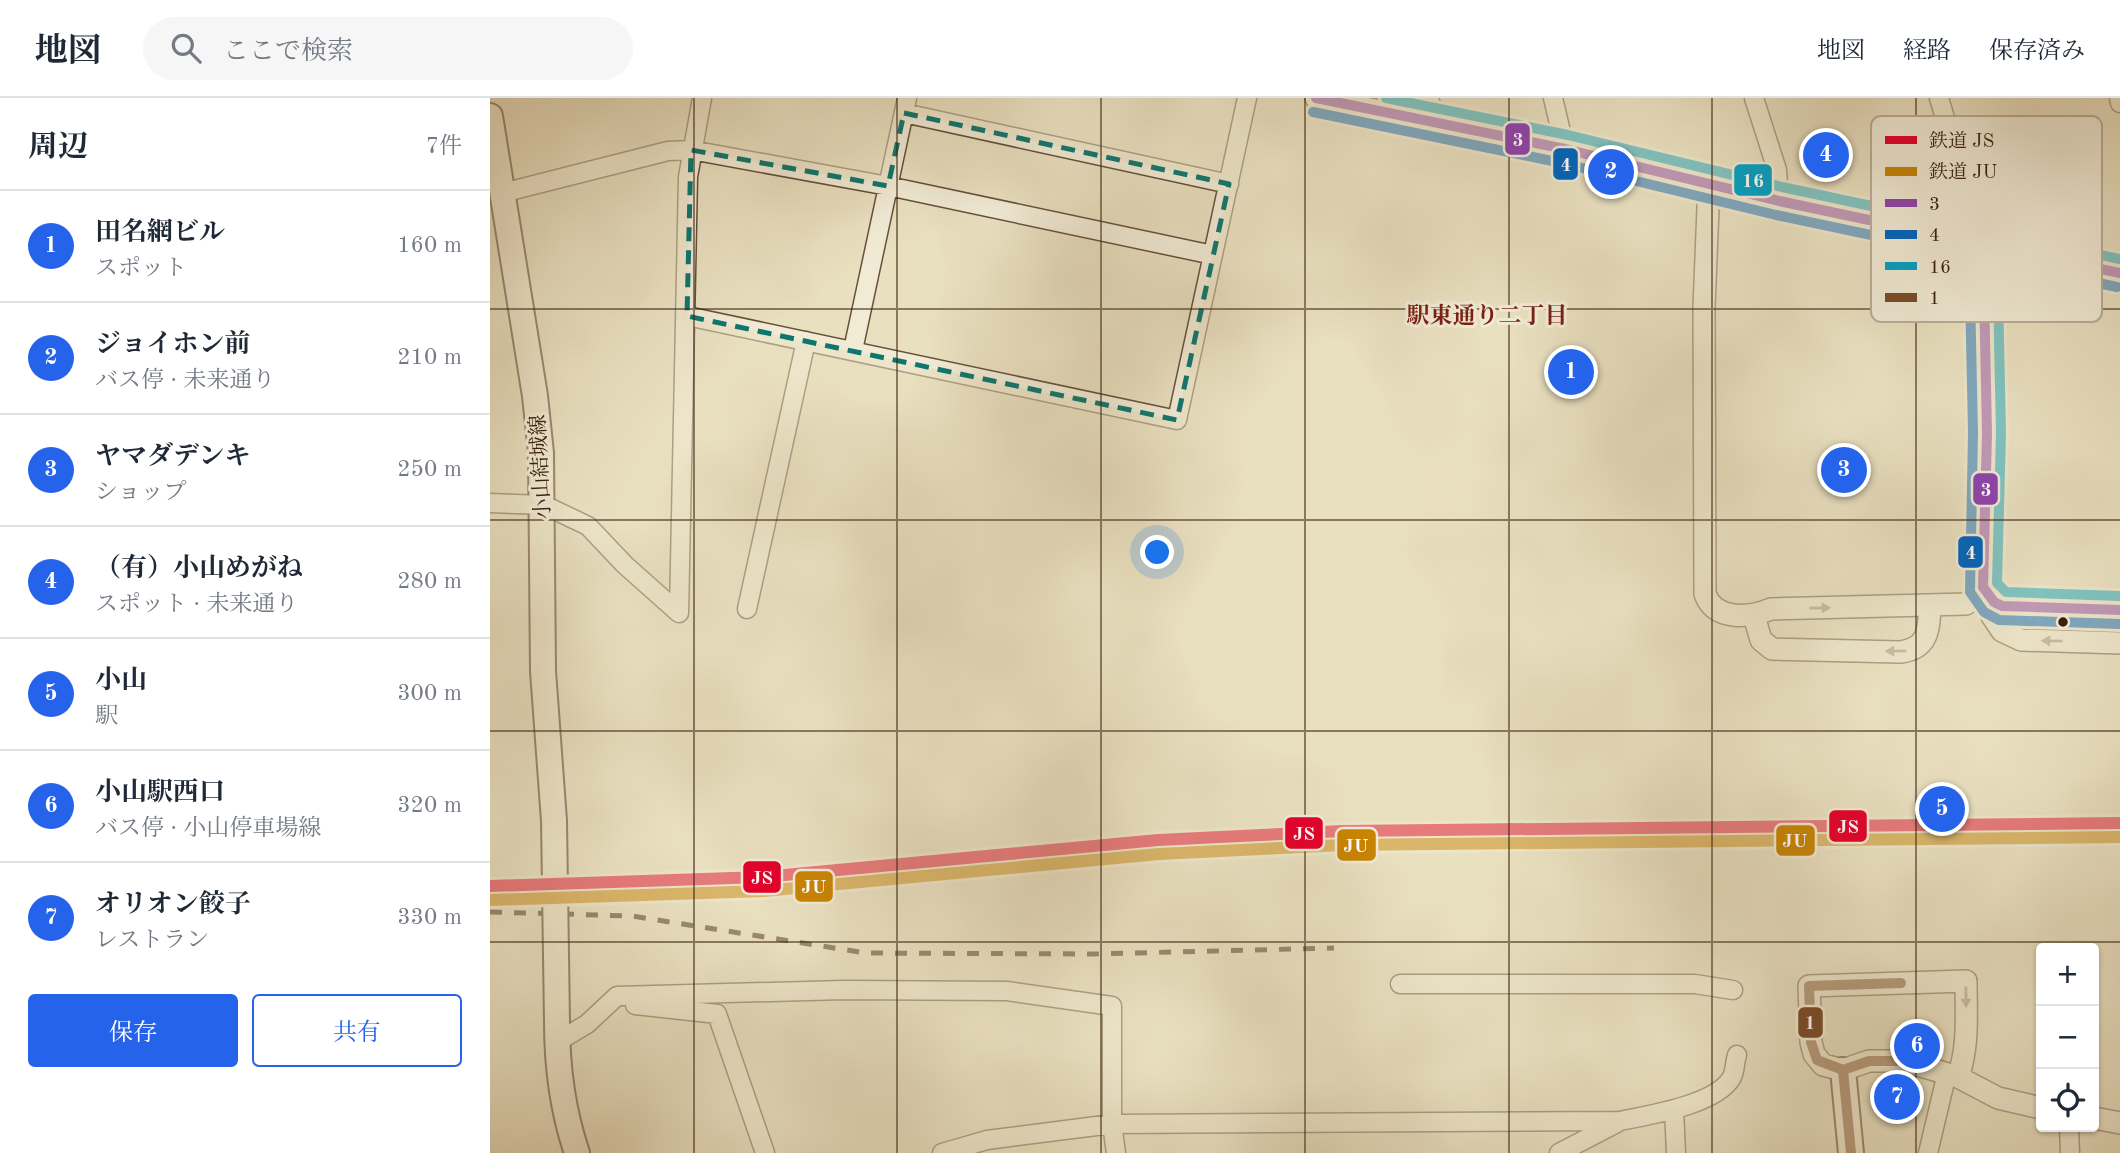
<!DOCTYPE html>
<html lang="ja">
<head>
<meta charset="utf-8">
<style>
  :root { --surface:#fff; --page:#f6f6f7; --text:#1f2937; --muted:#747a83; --line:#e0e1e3; --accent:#2563eb }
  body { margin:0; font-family:"Old Standard TT","Noto Serif JP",serif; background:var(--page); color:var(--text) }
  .controls { position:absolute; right:21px; bottom:21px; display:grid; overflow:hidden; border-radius:7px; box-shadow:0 2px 5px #0004 }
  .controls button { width:63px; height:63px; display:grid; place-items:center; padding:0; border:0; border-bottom:2px solid var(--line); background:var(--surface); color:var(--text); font:35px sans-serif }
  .you { position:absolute; left:668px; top:455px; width:24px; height:24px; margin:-18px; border:5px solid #fff; border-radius:50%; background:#1a73e8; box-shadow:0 0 0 10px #1a73e833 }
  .badge { display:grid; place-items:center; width:46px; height:46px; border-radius:50%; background:var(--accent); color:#fff; font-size:23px; font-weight:700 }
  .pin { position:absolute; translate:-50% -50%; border:4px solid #fff; box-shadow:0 2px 7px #0006 }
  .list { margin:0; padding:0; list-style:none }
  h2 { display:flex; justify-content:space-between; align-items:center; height:91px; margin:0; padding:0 28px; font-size:30px }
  h2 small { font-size:23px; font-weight:400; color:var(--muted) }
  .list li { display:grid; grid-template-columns:46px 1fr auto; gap:21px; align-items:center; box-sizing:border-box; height:112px; padding:0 28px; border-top:2px solid var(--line) }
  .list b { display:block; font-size:26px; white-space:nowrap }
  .list p { margin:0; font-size:23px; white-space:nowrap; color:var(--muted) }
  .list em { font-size:23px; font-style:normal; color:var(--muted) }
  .actions { display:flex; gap:14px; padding:21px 28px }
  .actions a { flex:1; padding:16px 0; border:2px solid var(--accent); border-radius:7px; text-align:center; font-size:24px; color:var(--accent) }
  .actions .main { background:var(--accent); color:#fff }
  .icon { flex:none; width:38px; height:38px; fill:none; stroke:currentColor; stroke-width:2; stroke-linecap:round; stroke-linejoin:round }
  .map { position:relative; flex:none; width:1630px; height:1055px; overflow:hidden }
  header { display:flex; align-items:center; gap:42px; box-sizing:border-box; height:98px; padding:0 35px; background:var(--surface); border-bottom:2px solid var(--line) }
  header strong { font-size:33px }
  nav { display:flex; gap:38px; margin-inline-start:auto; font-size:24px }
  .search { width:490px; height:63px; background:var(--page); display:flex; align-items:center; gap:18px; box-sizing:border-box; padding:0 24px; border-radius:38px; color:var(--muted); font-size:26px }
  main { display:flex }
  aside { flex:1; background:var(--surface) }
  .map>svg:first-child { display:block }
</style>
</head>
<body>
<header>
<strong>地図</strong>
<div class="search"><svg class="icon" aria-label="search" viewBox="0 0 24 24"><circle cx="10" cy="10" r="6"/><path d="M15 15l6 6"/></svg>ここで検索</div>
<nav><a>地図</a><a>経路</a><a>保存済み</a></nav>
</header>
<main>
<aside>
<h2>周辺<small>7件</small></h2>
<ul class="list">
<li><span class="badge">1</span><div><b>田名網ビル</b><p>スポット</p></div><em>160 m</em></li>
<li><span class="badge">2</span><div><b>ジョイホン前</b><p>バス停 · 未来通り</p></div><em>210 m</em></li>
<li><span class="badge">3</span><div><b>ヤマダデンキ</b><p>ショップ</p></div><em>250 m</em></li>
<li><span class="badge">4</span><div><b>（有）小山めがね</b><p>スポット · 未来通り</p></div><em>280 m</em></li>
<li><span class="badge">5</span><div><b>小山</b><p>駅</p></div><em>300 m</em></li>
<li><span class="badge">6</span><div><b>小山駅西口</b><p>バス停 · 小山停車場線</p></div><em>320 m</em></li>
<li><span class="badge">7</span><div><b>オリオン餃子</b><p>レストラン</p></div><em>330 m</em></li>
</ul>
<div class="actions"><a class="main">保存</a><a>共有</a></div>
</aside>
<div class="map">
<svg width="1630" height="1055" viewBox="0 0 1630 1055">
  <rect width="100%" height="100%" fill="#e9e0c0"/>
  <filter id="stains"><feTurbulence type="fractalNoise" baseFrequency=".00286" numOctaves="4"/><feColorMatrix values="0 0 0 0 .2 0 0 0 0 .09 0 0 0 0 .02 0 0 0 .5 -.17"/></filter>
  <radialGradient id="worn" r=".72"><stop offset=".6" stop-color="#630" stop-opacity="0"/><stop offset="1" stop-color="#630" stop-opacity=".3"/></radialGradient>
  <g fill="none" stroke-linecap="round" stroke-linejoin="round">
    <defs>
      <path id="minor" d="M939 0 946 25
        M1063 0 1075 51
        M1264 0 1287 72 1289 103
        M1449 0 1493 147
        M1629 0 1630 5
        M414 15 739 86
        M12 95 178 53 201 52 398 88 723 157
        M197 218 687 322 757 0
        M363 252 417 0
        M0 405 54 407 98 428 135 467 189 515 198 79 212 0
        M257 511 316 243
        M910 886H1205L1243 892
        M145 907 227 916 275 1055
        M67 944 97 926 127 898 354 892 517 893 622 908V1026L626 1055
        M1184 1011 1186 1055
        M1579 1029 1580 1055
        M452 1055 497 1042 622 1026 1130 1023C1158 1017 1227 1007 1242 979 1245 973 1245 963 1247 957
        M1069 1055 1127 1025
        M1438 1055 1457 975"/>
      <path id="tertiary" d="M826 0 1075 51 1289 103 1630 175
        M1219 85 1214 210 1215 496C1225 523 1259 520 1281 511L1476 506 1488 497 1493 489
        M1493 147 1497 335 1493 489 1502 518 1512 533 1531 542 1630 545
        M1496 493 1512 508 1630 512
        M1264 518 1271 542 1282 551 1410 554C1438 551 1439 532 1440 508
        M1468 979C1479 948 1476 915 1476 883L1319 888 1321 944 1324 956 1333 967 1353 972 1379 963H1414L1468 979 1508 1000 1551 1010
        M1604 1020 1630 1025"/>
      <path id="secondary" d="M0 18 45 298 51 355 53 573 64 723
        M67 924C67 970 72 1011 87 1055
        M1353 972 1361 1055"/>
    </defs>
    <!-- minor casing -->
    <use href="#minor" stroke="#66503a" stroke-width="21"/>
    <!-- tertiary casing -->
    <use href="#tertiary" stroke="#66503a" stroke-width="24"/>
    <!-- secondary casing -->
    <use href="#secondary" stroke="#3b200e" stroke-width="28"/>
    <!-- minor -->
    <use href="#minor" stroke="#f1ebd6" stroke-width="18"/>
    <!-- tertiary -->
    <use href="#tertiary" stroke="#f1ebd6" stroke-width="21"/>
    <!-- secondary -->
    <use href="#secondary" stroke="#f1ebd6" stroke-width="24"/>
    <!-- rail -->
    <path stroke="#3b200e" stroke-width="5" stroke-dasharray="12 12" stroke-linecap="butt" d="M0 814 142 818 376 855 604 856 844 850"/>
    <defs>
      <path id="secondary-bridge" d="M64 723 67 924"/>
    </defs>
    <!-- secondary-bridge casing -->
    <use href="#secondary-bridge" stroke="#3b200e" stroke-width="28" stroke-linecap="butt"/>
    <!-- secondary-bridge -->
    <use href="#secondary-bridge" stroke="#f1ebd6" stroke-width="24"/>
    <defs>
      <path id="bus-1" d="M826 0 1075 51 1289 103 1630 175
        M1493 147 1497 335 1493 489 1504 504 1512 508 1630 512"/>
      <path id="bus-2" d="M823 14 1072 65 1286 117 1627 189
        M1479 147 1483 335 1480 494 1494 514 1509 522 1630 526"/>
      <path id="bus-3" d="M896 0 1078 37 1292 89 1630 161
        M1507 147 1511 335 1507 485 1516 494 1630 498"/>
      <path id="bus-4" d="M1411 885 1319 888 1321 944 1327 962 1353 972 1379 963H1414
        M1353 972 1361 1055"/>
    </defs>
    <!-- bus-1 casing -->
    <use href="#bus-1" stroke="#f1ebd6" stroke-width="16"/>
    <!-- bus-2 casing -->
    <use href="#bus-2" stroke="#f1ebd6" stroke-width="16"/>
    <!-- bus-3 casing -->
    <use href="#bus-3" stroke="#f1ebd6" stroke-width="16"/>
    <!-- bus-4 casing -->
    <use href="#bus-4" stroke="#f1ebd6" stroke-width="16"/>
    <!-- bus-1 -->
    <use href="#bus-1" stroke="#8e44ad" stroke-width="10"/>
    <!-- bus-2 -->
    <use href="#bus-2" stroke="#0065bd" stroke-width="10"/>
    <!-- bus-3 -->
    <use href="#bus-3" stroke="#03a2c4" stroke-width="10"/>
    <!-- bus-4 -->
    <use href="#bus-4" stroke="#7a4b2a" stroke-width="10"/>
    <defs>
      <path id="rail-1" d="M0 788 273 779 668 742 853 733 1630 725"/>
      <path id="rail-2" d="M0 802 274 793 669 756 853 747 1630 739"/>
    </defs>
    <!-- rail-1 casing -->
    <use href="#rail-1" stroke="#f1ebd6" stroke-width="18"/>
    <!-- rail-2 casing -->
    <use href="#rail-2" stroke="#f1ebd6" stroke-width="18"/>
    <!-- rail-1 -->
    <use href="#rail-1" stroke="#e4002b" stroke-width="12"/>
    <!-- rail-2 -->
    <use href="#rail-2" stroke="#c88404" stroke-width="12"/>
  </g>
  <!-- one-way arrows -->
  <defs><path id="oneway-solid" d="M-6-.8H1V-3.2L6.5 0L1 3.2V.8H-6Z" transform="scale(1.75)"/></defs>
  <g fill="#9f907c">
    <use href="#oneway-solid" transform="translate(1330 510) rotate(-1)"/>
    <use href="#oneway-solid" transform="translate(1562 543) rotate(-179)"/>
    <use href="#oneway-solid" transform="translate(1406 553) rotate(179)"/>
    <use href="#oneway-solid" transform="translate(1476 899) rotate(89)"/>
  </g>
  <!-- marked area -->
  <path d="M0 0H1630V1055H0ZM414 15 739 86 687 322 197 218 201 52 398 88Z" fill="#e9e0c0" fill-opacity=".55" fill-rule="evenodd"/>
  <path fill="none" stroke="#0f766e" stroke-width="5" stroke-dasharray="14 9" stroke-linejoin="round" d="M414 15 739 86 687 322 197 218 201 52 398 88Z"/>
  <!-- grid -->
  <path fill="none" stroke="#3b200e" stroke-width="2" stroke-opacity="0.55" d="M204 0V1055M407 0V1055M611 0V1055M815 0V1055M1019 0V1055M1222 0V1055M1426 0V1055M0 211H1630M0 422H1630M0 633H1630M0 844H1630"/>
  <!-- markers -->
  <circle fill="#3b200e" stroke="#f1ebd6" stroke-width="2.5" cx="1573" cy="524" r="6"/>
  <g text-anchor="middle" stroke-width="6" stroke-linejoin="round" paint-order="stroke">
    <!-- street labels -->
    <g font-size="21" fill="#3b200e" stroke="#f1ebd6">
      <text transform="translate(50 369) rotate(-93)" y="7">小山結城線</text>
    </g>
    <!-- neighbourhood labels -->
    <g font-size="23" font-weight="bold" fill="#7a1f14" stroke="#f1ebd6">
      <text x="997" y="225">駅東通り二丁目</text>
    </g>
  </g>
  <!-- legend -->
  <rect x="1381" y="18" width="231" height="206" rx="10" fill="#f1ebd6" stroke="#baae9a" stroke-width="2"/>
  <rect x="1395" y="38" width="32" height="8" fill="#e4002b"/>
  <rect x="1395" y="69" width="32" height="9" fill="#c88404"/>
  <rect x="1395" y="101" width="32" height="8" fill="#8e44ad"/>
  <rect x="1395" y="132" width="32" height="9" fill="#0065bd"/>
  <rect x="1395" y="164" width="32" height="8" fill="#03a2c4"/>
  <rect x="1395" y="195" width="32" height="9" fill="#7a4b2a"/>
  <g font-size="19" fill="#3b200e">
    <text x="1439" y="49">鉄道 JS</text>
    <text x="1439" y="80">鉄道 JU</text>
    <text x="1439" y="112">3</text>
    <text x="1439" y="143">4</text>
    <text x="1439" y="175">16</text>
    <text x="1439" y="206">1</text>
  </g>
  <g stroke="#f1ebd6" stroke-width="2.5">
    <rect x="1014" y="24" width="27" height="34" rx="7" fill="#8e44ad"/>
    <rect x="1062" y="49" width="27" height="34" rx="7" fill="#0065bd"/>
    <rect x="1243" y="65" width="40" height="34" rx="7" fill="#03a2c4"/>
    <rect x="1482" y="374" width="27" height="34" rx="7" fill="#8e44ad"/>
    <rect x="1467" y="437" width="27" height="34" rx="7" fill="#0065bd"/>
    <rect x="1338" y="711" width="40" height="34" rx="7" fill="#e4002b"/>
    <rect x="794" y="718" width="40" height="34" rx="7" fill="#e4002b"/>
    <rect x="1285" y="726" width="41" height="33" rx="7" fill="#c88404"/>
    <rect x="846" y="730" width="41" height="34" rx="7" fill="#c88404"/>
    <rect x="252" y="762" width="40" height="34" rx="7" fill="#e4002b"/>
    <rect x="304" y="772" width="40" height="33" rx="7" fill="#c88404"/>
    <rect x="1307" y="908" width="27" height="33" rx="7" fill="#7a4b2a"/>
  </g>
  <g font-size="19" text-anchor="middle" font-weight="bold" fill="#fff">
    <text x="1028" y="48">3</text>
    <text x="1076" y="73">4</text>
    <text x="1263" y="89">16</text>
    <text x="1496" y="398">3</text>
    <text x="1481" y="461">4</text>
    <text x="1358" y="735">JS</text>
    <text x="814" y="742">JS</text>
    <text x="1305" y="749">JU</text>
    <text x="866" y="754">JU</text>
    <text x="272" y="786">JS</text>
    <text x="324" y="795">JU</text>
    <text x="1320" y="931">1</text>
  </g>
  <rect width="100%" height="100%" filter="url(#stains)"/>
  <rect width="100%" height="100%" fill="url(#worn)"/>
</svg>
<div class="controls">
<button>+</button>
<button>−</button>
<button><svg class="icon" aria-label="locate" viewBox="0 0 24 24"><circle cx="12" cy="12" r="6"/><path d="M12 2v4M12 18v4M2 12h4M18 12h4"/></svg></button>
</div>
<div class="you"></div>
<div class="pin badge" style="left:1081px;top:274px">1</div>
<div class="pin badge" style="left:1121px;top:74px">2</div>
<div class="pin badge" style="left:1354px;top:372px">3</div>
<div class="pin badge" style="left:1336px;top:57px">4</div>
<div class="pin badge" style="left:1452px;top:711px">5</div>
<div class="pin badge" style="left:1427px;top:948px">6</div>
<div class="pin badge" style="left:1407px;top:999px">7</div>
</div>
</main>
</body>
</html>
